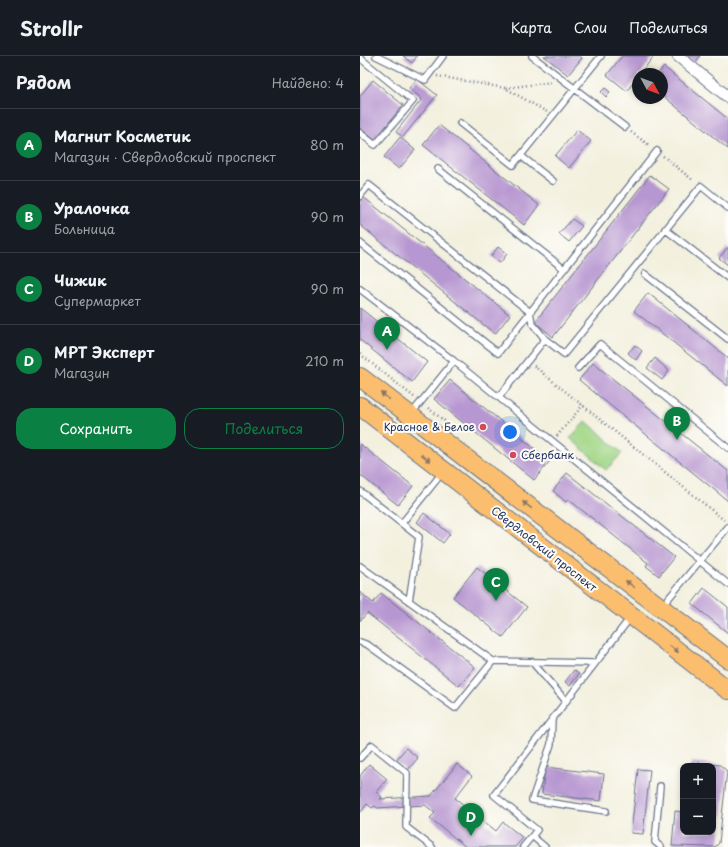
<!DOCTYPE html>
<html lang="ru">
<head>
<meta charset="utf-8">
<style>
  :root { --surface:#171b24; --page:#242831; --text:#f1f3f6; --muted:#9ea1a6; --line:#363941; --accent:#0b8043 }
  body { margin:0; font-family:"Playpen Sans",sans-serif; background:var(--page); color:var(--text) }
  .controls { position:absolute; right:12px; bottom:12px; display:grid; overflow:hidden; border-radius:8px; box-shadow:0 2px 6px #0003 }
  .controls button { width:36px; height:36px; display:grid; place-items:center; padding:0; border:0; border-bottom:1px solid var(--line); background:var(--surface); color:var(--text); font:20px sans-serif }
  .compass { position:absolute; left:272px; top:12px; width:36px; height:36px; border-radius:50%; background:var(--surface); box-shadow:0 2px 6px #0003; rotate:131deg }
  .you { position:absolute; left:150px; top:376px; width:14px; height:14px; margin:-10px; border:3px solid #fff; border-radius:50%; background:#1a73e8; box-shadow:0 0 0 6px #1a73e833 }
  .badge { display:grid; place-items:center; width:26px; height:26px; border-radius:50%; background:var(--accent); color:#fff; font-size:13px; font-weight:700 }
  .pin { position:absolute; translate:-50% -33px; filter:drop-shadow(0 1px 2px #0008) }
  .pin::after { content:''; position:absolute; top:21px; width:14px; height:12px; background:inherit; clip-path:polygon(0 0,100% 0,50% 100%) }
  .list { margin:0; padding:0; list-style:none }
  h2 { display:flex; justify-content:space-between; align-items:center; height:52px; margin:0; padding:0 16px; font-size:17px }
  h2 small { font-size:13px; font-weight:400; color:var(--muted) }
  .list li { display:grid; grid-template-columns:26px 1fr auto; gap:12px; align-items:center; box-sizing:border-box; height:72px; padding:0 16px; border-top:1px solid var(--line) }
  .list b { display:block; font-size:15px; white-space:nowrap }
  .list p { margin:0; font-size:13px; white-space:nowrap; color:var(--muted) }
  .list em { font-size:13px; font-style:normal; color:var(--muted) }
  .actions { display:flex; gap:8px; padding:12px 16px }
  .actions a { flex:1; padding:9px 0; border:1px solid var(--accent); border-radius:16px; text-align:center; font-size:14px; color:var(--accent) }
  .actions .main { background:var(--accent); color:#fff }
  .map { position:relative; flex:none; width:368px; height:791px; overflow:hidden }
  header { display:flex; align-items:center; gap:24px; box-sizing:border-box; height:56px; padding:0 20px; background:var(--surface); border-bottom:1px solid var(--line) }
  header strong { font-size:19px }
  nav { display:flex; gap:22px; margin-inline-start:auto; font-size:14px }
  main { display:flex }
  aside { flex:1; background:var(--surface) }
  .map>svg:first-child { display:block }
</style>
</head>
<body>
<header>
<strong>Strollr</strong>
<nav><a>Карта</a><a>Слои</a><a>Поделиться</a></nav>
</header>
<main>
<aside>
<h2>Рядом<small>Найдено: 4</small></h2>
<ul class="list">
<li><span class="badge">A</span><div><b>Магнит Косметик</b><p>Магазин · Свердловский проспект</p></div><em>80 m</em></li>
<li><span class="badge">B</span><div><b>Уралочка</b><p>Больница</p></div><em>90 m</em></li>
<li><span class="badge">C</span><div><b>Чижик</b><p>Супермаркет</p></div><em>90 m</em></li>
<li><span class="badge">D</span><div><b>МРТ Эксперт</b><p>Магазин</p></div><em>210 m</em></li>
</ul>
<div class="actions"><a class="main">Сохранить</a><a>Поделиться</a></div>
</aside>
<div class="map">
<svg width="368" height="791" viewBox="0 0 368 791">
  <rect width="100%" height="100%" fill="#fdfcf7"/>
  <filter id="ink" filterUnits="userSpaceOnUse"><feTurbulence type="fractalNoise" baseFrequency=".025" numOctaves="2"/><feDisplacementMap in="SourceGraphic" scale="8" xChannelSelector="R" yChannelSelector="G"/><feConvolveMatrix kernelMatrix="1 2 1 2 8 2 1 2 1" color-interpolation-filters="sRGB"/></filter>
  <filter id="wash" filterUnits="userSpaceOnUse"><feTurbulence type="fractalNoise" baseFrequency=".012" numOctaves="4" result="noise"/><feDisplacementMap in="SourceGraphic" scale="16" xChannelSelector="R" yChannelSelector="G"/><feGaussianBlur stdDeviation="0.9" result="paint"/><feColorMatrix in="noise" values="0 0 0 0 0 0 0 0 0 0 0 0 0 0 0 0 0 1.4 0 .05"/><feComposite in="paint" operator="in"/></filter>
  <g filter="url(#wash)">
    <rect width="100%" height="100%" fill="#f3f0de"/>
    <!-- green -->
    <path fill="#a2d787" stroke="#5e8372" d="M226 365 262 397 246 414 210 382Z"/>
    <g id="blocks">
      <!-- building -->
      <path fill="#b797d1" d="M43 0H57L52 7Z
        M184 0H220L222 2 208 19Z
        M262 0H294L280 18H278V20L267 35 247 19Z
        M331 0H340L335 7 329 3Z
        M304 11 368 63V93L302 39V18H298Z
        M57 23 77 39 43 81 36 76 62 43 49 32Z
        M13 24 43 49 15 84 0 72V40Z
        M245 32 250 36 246 41 241 36Z
        M79 69 179 149 164 169 63 89Z
        M217 74 231 85 209 112 195 100Z
        M40 81 55 94 39 113 24 101Z
        M290 119 309 133 193 281 175 266Z
        M2 140 150 259 135 278 0 169V143Z
        M212 163 222 170 209 186 199 178Z
        M138 191 147 198 140 207 131 200Z
        M368 191V209L359 202Z
        M288 237 368 302V330L274 255Z
        M0 252 67 306 52 326 0 284Z
        M275 289 282 295 276 304 268 297Z
        M295 302 309 315 302 324 287 312Z
        M233 307 368 415V445L219 324Z
        M90 324 190 405 174 424 74 343Z
        M0 388 53 430 38 449 0 419Z
        M207 417 314 501 299 520 286 510 288 507 208 443 206 446 193 435Z
        M64 457 90 478 83 487 57 466Z
        M117 511 167 551 143 581 93 541Z
        M344 532 368 551V577L332 548Z
        M0 536 13 547 21 537 115 611 99 630 7 557 0 565Z
        M214 614 219 618 210 630 205 626Z
        M46 692 58 702 47 715 35 705Z
        M331 706 360 709 367 715 359 787 355 791 312 790 315 755 323 756V776H353V710H331Z
        M9 708 27 723 16 736 22 741 20 743 71 740 97 708 112 720 95 742 136 775 143 766 163 782 155 791H106L70 762 75 757 65 749 17 752 15 750 12 752 7 748 0 757V720Z
        M185 711 244 718 241 745 182 738Z
        M278 713 290 714 283 778 271 777Z"/>
    </g>
  </g>
  <g filter="url(#ink)">
    <use href="#blocks" fill-opacity="0" stroke="#67738b" stroke-width="1"/>
    <g fill="none" stroke-linecap="round" stroke-linejoin="round">
      <defs>
        <path id="lane" d="M16 0 65 24 83 0
          M172 0 265 71
          M0 2 53 45 15 89 0 77
          M100 67 153 109 241 0
          M161 100 193 125
          M78 113 204 213
          M0 140 9 129 170 256 172 267 185 283
          M305 173 368 222
          M0 187 138 297 297 95
          M285 218 368 283
          M0 233 94 305 368 528
          M218 312 240 288 368 392
          M139 341 185 283 204 298 341 130 368 152
          M52 357 94 305
          M0 435 59 481 49 545
          M42 467 82 417
          M0 510 133 605
          M303 549 368 471
          M0 586 8 589 95 652 133 605 234 607
          M172 606 206 645
          M192 663 191 688 172 744 246 755
          M0 702 12 689 47 717 46 771 72 791
          M300 730 295 786 301 791
          M172 780 185 791
          M163 791 177 774 134 739 270 562"/>
        <path id="street" d="M318 0 368 41"/>
        <path id="primary" d="M0 321 368 603
          M0 350 368 634"/>
      </defs>
      <!-- lane casing -->
      <use href="#lane" stroke="#67738b" stroke-width="8"/>
      <!-- street casing -->
      <use href="#street" stroke="#67738b" stroke-width="13"/>
      <!-- primary casing -->
      <use href="#primary" stroke="#67738b" stroke-width="20"/>
      <!-- path -->
      <path stroke="#67738b" stroke-width="2.5" stroke-dasharray="1 3" stroke-linecap="butt" d="M77 20 145 32 187 56
        M146 32 192 26
        M271 76 290 90
        M303 100 334 125
        M0 298 54 341
        M174 310 364 464
        M68 352 86 366
        M197 380 223 349"/>
      <!-- lane -->
      <use href="#lane" stroke="#fff" stroke-width="5.5"/>
      <!-- street -->
      <use href="#street" stroke="#fff" stroke-width="11"/>
      <!-- primary -->
      <use href="#primary" stroke="#fbbe6e" stroke-width="18"/>
    </g>
    <!-- one-way arrows -->
    <defs><path id="oneway-solid" d="M-6-.8H1V-3.2L6.5 0L1 3.2V.8H-6Z"/></defs>
    <g fill="#8b7666">
      <use href="#oneway-solid" transform="translate(25 340) rotate(-142)"/>
      <use href="#oneway-solid" transform="translate(66 402) rotate(38)"/>
      <use href="#oneway-solid" transform="translate(167 449) rotate(-143)"/>
      <use href="#oneway-solid" transform="translate(270 528) rotate(-143)"/>
      <use href="#oneway-solid" transform="translate(314 593) rotate(37)"/>
    </g>
  </g>
  <!-- markers -->
  <g fill="#d1495b" stroke="#fdfcf7" stroke-width="1.5">
    <circle cx="123" cy="371" r="4"/>
    <circle cx="153" cy="399" r="4"/>
  </g>
  <g text-anchor="middle" stroke-width="4" stroke-linejoin="round" paint-order="stroke">
    <!-- poi labels -->
    <g font-size="11" fill="#1b2f5e" stroke="#fdfcf7" text-anchor="end">
      <text x="115" y="375">Красное &amp; Белое</text>
      <text x="161" y="403" text-anchor="start">Сбербанк</text>
    </g>
    <!-- street labels -->
    <g font-size="11" fill="#1b2f5e" stroke="#fdfcf7">
      <text transform="translate(184 493) rotate(38)" y="4">Свердловский проспект</text>
    </g>
  </g>
</svg>
<div class="controls">
<button>+</button>
<button>−</button>
</div>
<svg class="compass" viewBox="-18 -18 36 36"><path d="M0-13l5 13h-10z" fill="#e53935"/><path d="M0 13l5-13h-10z" fill="#9ea1a6"/></svg>
<div class="you"></div>
<div class="pin badge" style="left:27px;top:294px">A</div>
<div class="pin badge" style="left:317px;top:384px">B</div>
<div class="pin badge" style="left:136px;top:545px">C</div>
<div class="pin badge" style="left:111px;top:780px">D</div>
</div>
</main>
</body>
</html>
